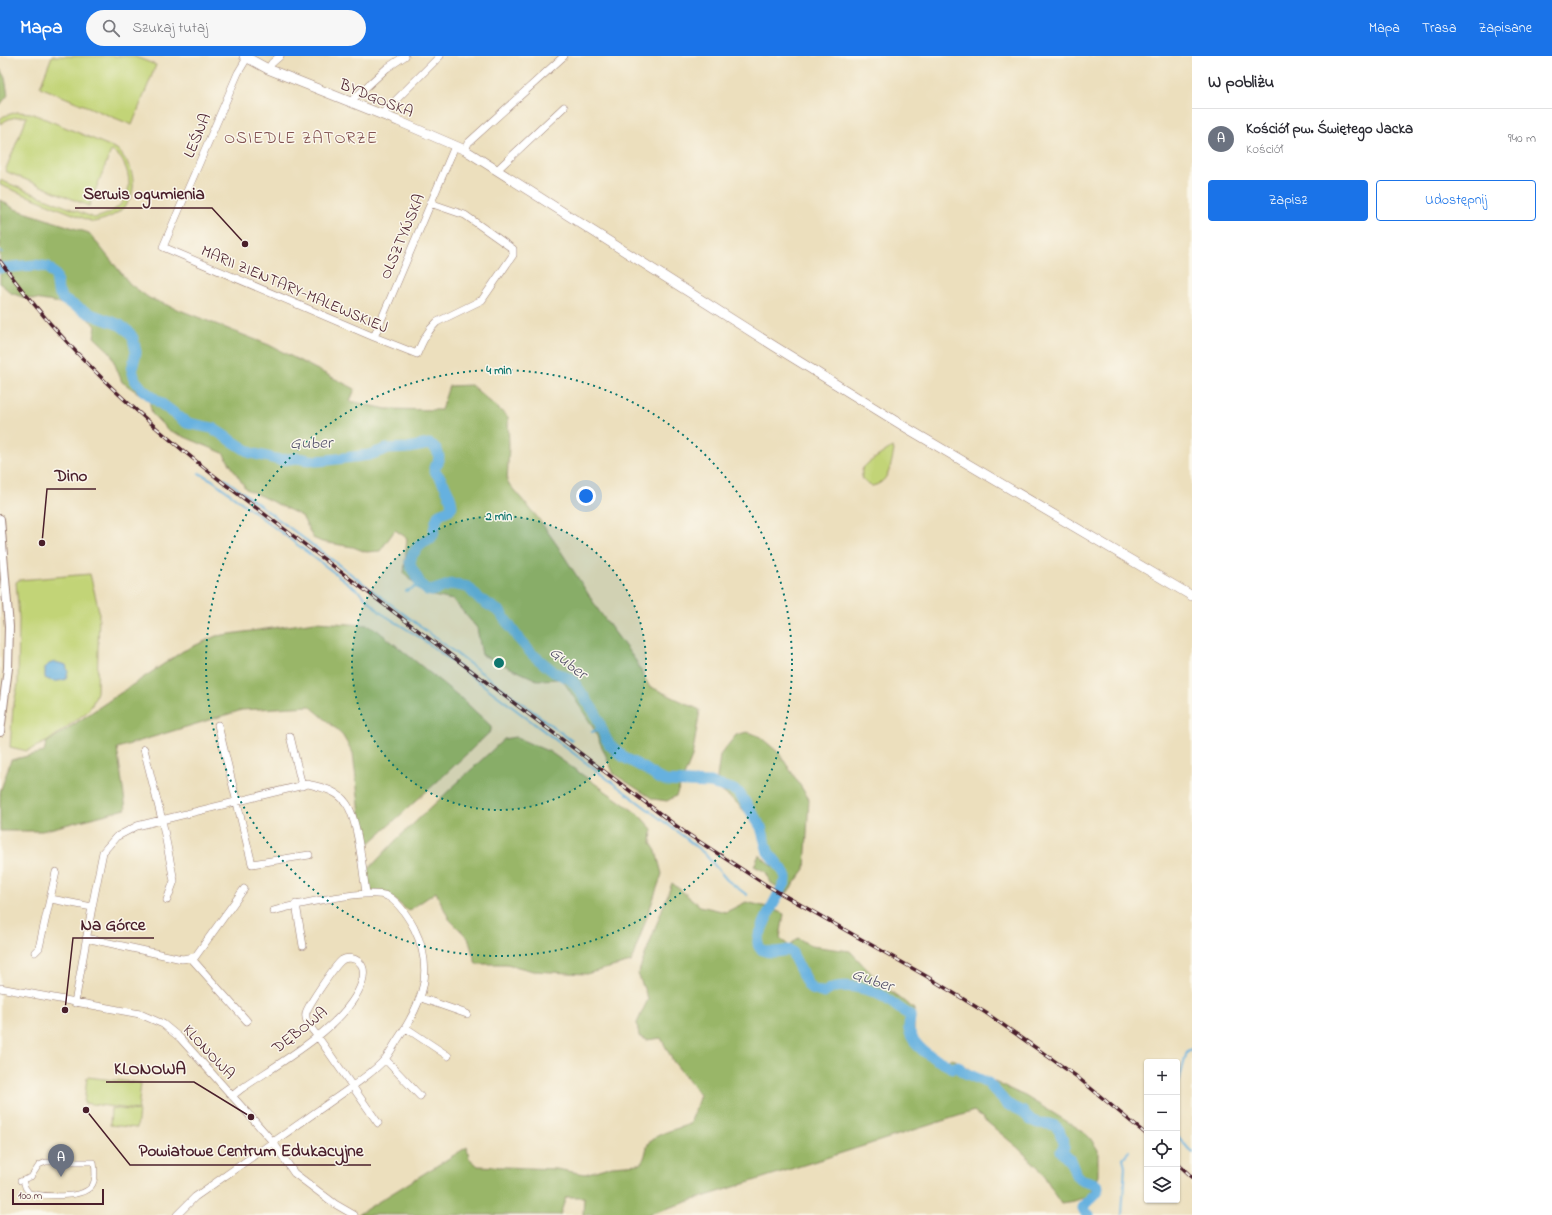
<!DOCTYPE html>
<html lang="pl">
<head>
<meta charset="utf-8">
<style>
  :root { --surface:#fff; --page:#f7f7f7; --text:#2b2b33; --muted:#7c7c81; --line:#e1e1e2; --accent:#1a73e8 }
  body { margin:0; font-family:"Indie Flower",sans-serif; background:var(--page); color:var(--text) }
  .controls { position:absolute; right:12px; bottom:12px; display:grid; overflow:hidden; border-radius:4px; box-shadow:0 1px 3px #0004 }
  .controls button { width:36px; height:36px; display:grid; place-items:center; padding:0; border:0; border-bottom:1px solid var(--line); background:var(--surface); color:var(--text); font:20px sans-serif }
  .scale { position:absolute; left:12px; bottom:10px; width:92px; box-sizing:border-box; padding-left:4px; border:2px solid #4a1f2b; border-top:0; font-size:11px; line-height:14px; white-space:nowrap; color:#4a1f2b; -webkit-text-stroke:3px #fbf7ec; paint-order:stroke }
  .you { position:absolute; left:586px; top:440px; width:14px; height:14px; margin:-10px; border:3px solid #fff; border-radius:50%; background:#1a73e8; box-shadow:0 0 0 6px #1a73e833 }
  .badge { display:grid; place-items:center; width:26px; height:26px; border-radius:50%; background:var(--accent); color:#fff; font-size:13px; font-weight:700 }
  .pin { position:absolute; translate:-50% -33px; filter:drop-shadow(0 1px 2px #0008) }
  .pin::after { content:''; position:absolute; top:21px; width:14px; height:12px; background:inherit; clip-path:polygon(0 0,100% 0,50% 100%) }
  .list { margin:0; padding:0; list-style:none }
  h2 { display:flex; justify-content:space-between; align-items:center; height:52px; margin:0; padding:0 16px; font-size:17px }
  h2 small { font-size:13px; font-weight:400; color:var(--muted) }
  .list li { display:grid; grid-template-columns:26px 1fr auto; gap:12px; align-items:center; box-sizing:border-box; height:60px; padding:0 16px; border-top:1px solid var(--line) }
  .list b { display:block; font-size:15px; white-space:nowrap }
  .list p { margin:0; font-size:13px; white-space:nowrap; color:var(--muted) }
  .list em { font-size:13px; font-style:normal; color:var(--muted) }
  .actions { display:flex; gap:8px; padding:12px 16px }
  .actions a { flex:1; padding:9px 0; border:1px solid var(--accent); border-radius:4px; text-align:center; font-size:14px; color:var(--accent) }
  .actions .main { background:var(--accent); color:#fff }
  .icon { flex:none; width:22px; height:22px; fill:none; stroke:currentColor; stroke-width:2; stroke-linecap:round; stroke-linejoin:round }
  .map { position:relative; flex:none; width:1192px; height:1159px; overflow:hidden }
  header { display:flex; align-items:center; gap:24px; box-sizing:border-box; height:56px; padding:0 20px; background:var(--accent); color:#fff }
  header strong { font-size:19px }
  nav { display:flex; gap:22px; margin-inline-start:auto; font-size:14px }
  .search { width:280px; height:36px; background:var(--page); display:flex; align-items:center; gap:10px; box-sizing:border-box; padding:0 14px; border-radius:22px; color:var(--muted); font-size:15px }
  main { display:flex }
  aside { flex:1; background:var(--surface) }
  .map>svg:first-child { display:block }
</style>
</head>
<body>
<header>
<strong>Mapa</strong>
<div class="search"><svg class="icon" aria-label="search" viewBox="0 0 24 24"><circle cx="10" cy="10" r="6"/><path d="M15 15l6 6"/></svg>Szukaj tutaj</div>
<nav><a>Mapa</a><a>Trasa</a><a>Zapisane</a></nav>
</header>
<main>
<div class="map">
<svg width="1192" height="1159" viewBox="0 0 1192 1159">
  <rect width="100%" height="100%" fill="#fbf7ec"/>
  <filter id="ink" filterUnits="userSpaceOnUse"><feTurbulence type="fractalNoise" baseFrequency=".025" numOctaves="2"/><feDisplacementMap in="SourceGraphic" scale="8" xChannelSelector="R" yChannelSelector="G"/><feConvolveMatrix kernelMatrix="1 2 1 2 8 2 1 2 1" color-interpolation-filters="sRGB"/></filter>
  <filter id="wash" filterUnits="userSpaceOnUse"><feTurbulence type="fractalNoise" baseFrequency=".012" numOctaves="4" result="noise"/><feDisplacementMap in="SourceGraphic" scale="16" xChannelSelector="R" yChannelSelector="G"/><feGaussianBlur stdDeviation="0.9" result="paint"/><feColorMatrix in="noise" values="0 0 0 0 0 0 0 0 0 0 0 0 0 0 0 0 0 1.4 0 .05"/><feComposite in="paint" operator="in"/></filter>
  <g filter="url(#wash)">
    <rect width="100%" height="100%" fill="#ecdfbd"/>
    <!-- green -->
    <path fill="#c2d477" stroke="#867a51" d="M52 0H133L156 9 132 69 40 31Z
      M17 56 31 57 117 93C146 123 135 159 93 166L0 129V124L94 162C121 157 138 135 124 108 122 103 117 97 111 95L89 150 5 115 27 61C17 60 8 62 0 68V63L4 60Z
      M892 391 894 394C891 409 889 427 872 430 863 427 861 422 862 413L868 407Z
      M90 518 99 555 97 636 92 649 87 656 48 685 27 695 10 691 13 652 18 628 19 562 16 526 19 524Z
      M87 1021 141 1027 138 1054 84 1047Z
      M111 1052 139 1055 137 1072 110 1069Z"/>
    <!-- forest -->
    <path fill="#99b668" stroke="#726a4a" d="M0 13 5 22 8 39 0 49Z
      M0 144 15 153 89 177 130 228 149 242 269 289 355 333 350 345 386 353 441 354 449 330 471 329 508 361 509 390 507 426 538 462 557 489 599 555 636 605 649 630 700 654 692 701 676 740 667 745 653 743 614 718 593 671 562 623 537 624 482 599 477 572 453 544 428 539 404 518 407 482 395 474 380 495 366 496 353 491 322 486 313 482 302 460 246 433 223 397 168 374 152 358 149 344 122 326 110 296 94 281 96 270 72 249 22 241 11 237 0 227Z
      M315 566 367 569 377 574 462 643 491 670V675L439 724 364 792 353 697 341 677 310 650 242 654 117 692 126 753 42 775H0V736L11 704 44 696 46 687 183 595 216 580Z
      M747 676 759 680 779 697 809 743 805 813 787 837 771 827 766 816 754 810 759 799 773 811 762 774 737 747 720 734 717 722 720 699 736 679Z
      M515 681 550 696 638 758 652 773 651 787 656 795 662 818 631 906 586 918 533 915 507 908H476L468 882 449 863 436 836 408 855 387 837 368 835 367 815 396 784 504 683Z
      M672 827 700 850 726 856 746 846 767 851 784 858 780 882 789 890 798 882 811 890 850 895 880 927 914 953V977L921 989 947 1005 952 1002 975 1017 1025 1040 1081 1074 1090 1082 1098 1094V1120L1092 1133 1086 1141 1074 1145 1061 1147 1039 1112 1017 1091 974 1055 646 1159H583L584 1141H566L560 1159H357L467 1091 469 1102 478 1110 556 1113 585 1118 612 1110 640 1108C646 1102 645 1096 648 1088 653 1078 680 1072 690 1068L700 1039 673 1005 661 982 647 984 639 980 637 967 648 943 638 918Z"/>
    <!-- water -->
    <path fill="#66b1df" stroke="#586885" d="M55 606 66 609 68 616 66 623C58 626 52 626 45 622V612L49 608Z"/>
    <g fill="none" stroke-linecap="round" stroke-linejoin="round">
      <!-- stream -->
      <path stroke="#66b1df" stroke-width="2" d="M0 195 2 196
        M21 207 23 210
        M149 342 151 340
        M199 417 212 424 361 537 381 557 421 582 683 780 705 798 727 824 747 839
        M225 423 572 685
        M406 535 421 529
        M592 676 602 671
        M1177 1034 1187 995 1192 993
        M1177 1079 1192 1097
        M1122 1159 1125 1110 1123 1102 1129 1095"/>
      <!-- river -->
      <path stroke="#66b1df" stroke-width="11" d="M0 212 35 209 48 211 56 220 58 235 64 244 90 258 120 269 129 276 133 282 136 296 132 313 135 324 143 334 187 367 212 372 251 397 280 404 297 402 316 405 328 404 369 399 387 393 408 392 429 388 433 390 437 394 439 401 438 407 434 412C435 417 438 419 441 423 446 431 451 441 452 450L449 454 439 458 436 465 433 479 430 483 421 488 412 499 410 506 411 511 421 529 427 534 431 535 452 528 468 531 478 542 500 556 518 582 532 598 554 616 570 623 575 628 596 658 605 681 610 689 625 702 644 712 658 722 666 725 710 727 732 733 739 737 761 771 768 796 782 813 786 821V825C777 841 768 856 762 873 761 876 758 881 758 884 756 900 780 896 788 894L791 895 808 929 812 933 824 937C838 924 869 932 884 941 893 947 900 954 910 959 911 964 908 968 909 974 915 995 936 1003 953 1012L958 1010 963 1016 988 1027 1007 1048 1022 1055 1031 1064 1038 1067 1050 1068 1055 1070 1059 1074 1064 1087V1091L1061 1095 1070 1104 1076 1119 1080 1123 1093 1127 1099 1131C1098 1139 1087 1143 1083 1152L1085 1156 1089 1159"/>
    </g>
  </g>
  <g filter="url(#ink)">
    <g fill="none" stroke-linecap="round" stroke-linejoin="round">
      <defs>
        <path id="pedestrian" d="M20 1125 31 1121 39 1109 46 1106H94C95 1113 96 1122 93 1128 85 1144 43 1140 29 1137L25 1131 23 1124"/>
        <path id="minor" d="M247 2 238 17 163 191 374 281 417 298C422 286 427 275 437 266L482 244 513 199V193L465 159 430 147
          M268 13 272 7 280 0
          M350 46 387 12 405 0
          M381 59 440 0
          M465 94 468 87 564 0
          M497 114 564 51
          M374 281 455 90
          M218 669 252 808 309 799
          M290 680 302 730
          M144 693 162 764 174 825 167 844
          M51 843 92 851
          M296 848 303 890
          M86 882 182 903 195 901 244 833
          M35 896 39 892 56 816
          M191 902 247 965
          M0 932 140 958 163 968 180 982 251 1061 273 1086 294 1117 335 1148 354 1159
          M421 942 467 958
          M75 947 92 851 103 796 116 781 137 770 308 728C322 732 337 734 346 747 358 762 363 817 366 837
          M406 972 448 1000
          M385 1003 420 1040
          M232 1040 241 1033C277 1008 348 970 362 926 364 919 365 911 359 906 355 902 347 901 342 904 336 908 308 949 306 957 304 966 313 974 318 981L378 1067
          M177 1159 195 1141 353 1030C363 1022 376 1014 385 1003 390 997 394 989 398 983 423 946 435 914 414 872 408 861 399 846 387 840 369 832 294 849 273 855"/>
        <path id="tertiary" d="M0 463 9 571 8 612 0 676"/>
        <path id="secondary" d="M244 0 268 13 398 65 465 94 774 290 905 371 1192 540"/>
      </defs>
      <!-- pedestrian casing -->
      <use href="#pedestrian" stroke="#9b7f74" stroke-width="6"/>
      <!-- minor casing -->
      <use href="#minor" stroke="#9b7f74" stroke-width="8"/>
      <!-- tertiary casing -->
      <use href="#tertiary" stroke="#9b7f74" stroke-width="10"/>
      <!-- secondary casing -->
      <use href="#secondary" stroke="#9b7f74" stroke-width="10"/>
      <!-- pedestrian -->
      <use href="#pedestrian" stroke="#fff" stroke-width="5"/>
      <!-- minor -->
      <use href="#minor" stroke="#fff" stroke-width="7"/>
      <!-- tertiary -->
      <use href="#tertiary" stroke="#fff" stroke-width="8"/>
      <!-- secondary -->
      <use href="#secondary" stroke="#fff" stroke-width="9"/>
      <defs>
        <path id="rail" d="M0 205C66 295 139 361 226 429L683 775 766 829 926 920 986 957 1076 1020 1147 1079
          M1177 1107 1192 1121"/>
      </defs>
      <!-- rail casing -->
      <use href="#rail" stroke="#4a1f2b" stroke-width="3.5"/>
      <!-- rail -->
      <use href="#rail" stroke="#fbf7ec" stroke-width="2" stroke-dasharray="6" stroke-linecap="butt"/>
    </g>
  </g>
  <!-- distance rings -->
  <circle cx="499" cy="607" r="147" fill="#0f766e" fill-opacity=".12"/>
  <g fill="none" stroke="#0f766e" stroke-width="2" stroke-dasharray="2 4">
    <circle cx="499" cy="607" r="147"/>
    <circle cx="499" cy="607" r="293"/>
  </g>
  <g text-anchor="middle" stroke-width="3" stroke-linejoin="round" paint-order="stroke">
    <!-- street labels -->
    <g font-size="16" fill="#4a1f2b" stroke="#fbf7ec">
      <text transform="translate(377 41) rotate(22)" y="6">BYDGOSKA</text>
      <text transform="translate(196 79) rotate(-67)" y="6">LEŚNA</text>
      <text transform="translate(401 180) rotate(-67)" y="6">OLSZTYŃSKA</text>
      <text transform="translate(295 232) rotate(23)" y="6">MARII ZIENTARY-MALEWSKIEJ</text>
      <text transform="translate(299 973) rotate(-38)" y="6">DĘBOWA</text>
      <text transform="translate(210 995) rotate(47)" y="6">KLONOWA</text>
    </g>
    <!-- neighbourhood labels -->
    <g font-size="17" letter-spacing="1" fill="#825150" stroke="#fbf7ec">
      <text x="301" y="87">OSIEDLE ZATORZE</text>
    </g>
    <!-- water labels -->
    <g font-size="17" font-style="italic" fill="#54526a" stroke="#fbf7ec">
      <text transform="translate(311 386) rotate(-1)" y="6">Guber</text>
      <text transform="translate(569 606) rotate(38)" y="6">Guber</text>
      <text transform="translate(873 923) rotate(19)" y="6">Guber</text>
    </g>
  </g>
  <circle cx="499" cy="607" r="6" fill="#0f766e" stroke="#fbf7ec" stroke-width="2"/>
  <g font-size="12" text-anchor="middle" font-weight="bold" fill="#0f766e" stroke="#fbf7ec" stroke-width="3" stroke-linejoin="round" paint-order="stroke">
    <text x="499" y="318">4 min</text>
    <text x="499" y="464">2 min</text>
  </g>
  <!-- callouts -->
  <path fill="none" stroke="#4a1f2b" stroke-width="1.5" d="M245 188L212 152H75M42 487L47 433H96M65 954L73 882H154M251 1061L194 1026H106M86 1054L130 1109H371"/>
  <g fill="#4a1f2b" stroke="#fbf7ec" stroke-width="1.5">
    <circle cx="245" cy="188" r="4"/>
    <circle cx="42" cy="487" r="4"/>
    <circle cx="65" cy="954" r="4"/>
    <circle cx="251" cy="1061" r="4"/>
    <circle cx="86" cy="1054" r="4"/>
  </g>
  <g font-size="17" text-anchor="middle" font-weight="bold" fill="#4a1f2b" stroke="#fbf7ec" stroke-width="3" stroke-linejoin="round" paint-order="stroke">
    <text x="144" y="143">Serwis ogumienia</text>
    <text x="71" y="425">Dino</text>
    <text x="113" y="874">Na Górce</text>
    <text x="150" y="1018">KLONOWA</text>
    <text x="251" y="1100">Powiatowe Centrum Edukacyjne</text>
  </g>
</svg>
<div class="controls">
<button>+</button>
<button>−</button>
<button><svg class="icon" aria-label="locate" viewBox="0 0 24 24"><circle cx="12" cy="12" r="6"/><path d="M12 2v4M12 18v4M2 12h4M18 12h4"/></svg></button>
<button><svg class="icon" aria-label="layers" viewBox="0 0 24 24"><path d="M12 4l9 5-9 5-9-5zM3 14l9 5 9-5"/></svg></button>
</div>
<div class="scale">100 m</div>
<div class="you"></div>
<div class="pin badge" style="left:61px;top:1121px;background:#6b7280">A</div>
</div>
<aside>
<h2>W pobliżu<small></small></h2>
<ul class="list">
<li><span class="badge" style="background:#6b7280">A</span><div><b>Kościół pw. Świętego Jacka</b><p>Kościół</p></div><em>940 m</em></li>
</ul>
<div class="actions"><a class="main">Zapisz</a><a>Udostępnij</a></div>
</aside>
</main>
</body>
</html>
